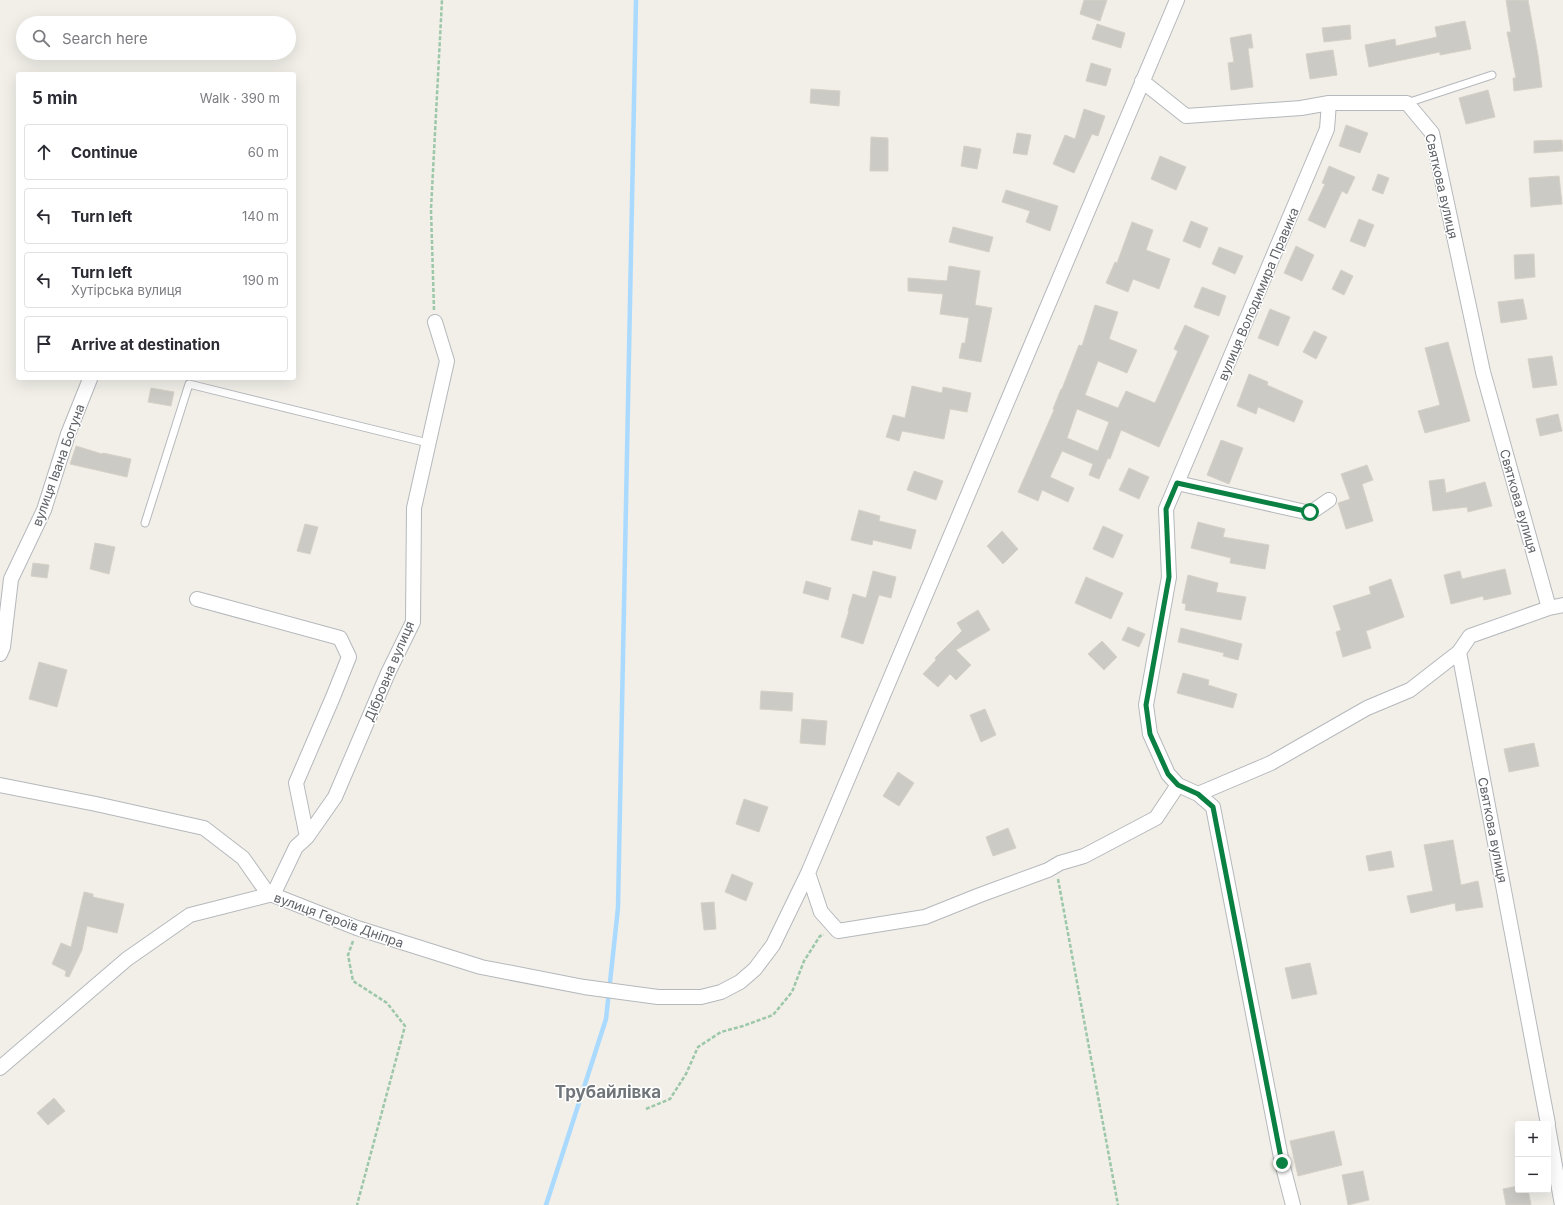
<!DOCTYPE html>
<html lang="en">
<head>
<meta charset="utf-8">
<style>
  :root { --surface:#fff; --page:#f2f2f3; --text:#2b2b33; --muted:#7c7c81; --line:#e1e1e2 }
  body { margin:0; font-family:Inter,sans-serif; background:var(--page); color:var(--text) }
  .controls { position:absolute; right:12px; bottom:12px; display:grid; overflow:hidden; border-radius:4px; box-shadow:0 4px 16px #0002 }
  .controls button { width:36px; height:36px; display:grid; place-items:center; padding:0; border:0; border-bottom:1px solid var(--line); background:var(--surface); color:var(--text); font:20px sans-serif }
  .stop { position:absolute; width:12px; height:12px; margin:-9px; border:3px solid #0b8043; border-radius:50%; background:#fff }
  .stop.end { background:#0b8043; border-color:#fff; box-shadow:0 1px 4px #0008 }
  .list { margin:0; padding:0; list-style:none }
  h2 { display:flex; justify-content:space-between; align-items:center; height:52px; margin:0; padding:0 16px; font-size:17px }
  h2 small { font-size:13px; font-weight:400; color:var(--muted) }
  .list li { display:grid; grid-template-columns:26px 1fr auto; gap:12px; align-items:center; box-sizing:border-box; height:56px; margin:0 8px 8px; padding:0 8px; border:1px solid var(--line); border-radius:4px }
  .list b { display:block; font-size:15px; white-space:nowrap }
  .list p { margin:0; font-size:13px; white-space:nowrap; color:var(--muted) }
  .list em { font-size:13px; font-style:normal; color:var(--muted) }
  .icon { flex:none; width:22px; height:22px; fill:none; stroke:currentColor; stroke-width:2; stroke-linecap:round; stroke-linejoin:round }
  .map { position:relative; flex:none; width:1563px; height:1205px; overflow:hidden }
  .search { position:absolute; background:var(--surface); box-shadow:0 4px 16px #0002; left:16px; top:16px; width:280px; height:44px; display:flex; align-items:center; gap:10px; box-sizing:border-box; padding:0 14px; border-radius:22px; color:var(--muted); font-size:15px }
  .panel { position:absolute; background:var(--surface); box-shadow:0 4px 16px #0002; left:16px; top:72px; width:280px; height:308px; border-radius:4px }
  .map>svg:first-child { display:block }
</style>
</head>
<body>
<div class="map">
<svg width="1563" height="1205" viewBox="0 0 1563 1205">
  <rect width="100%" height="100%" fill="#f1efe8"/>
  <g fill="none" stroke-linecap="round" stroke-linejoin="round">
    <!-- stream -->
    <path stroke="#aadaff" stroke-width="4.5" d="M546 1205 606 1019 618 908 636 0"/>
  </g>
  <!-- building -->
  <path fill="#cccac5" stroke="#d6d1c6" fill-rule="evenodd" d="M1084 0H1107L1100 21 1080 14Z
    M1506 0H1528L1538 55 1542 87 1514 91 1513 78H1516L1507 32H1511Z
    M1465 21 1471 49 1440 55V52L1369 67 1365 45 1395 39 1396 46 1437 37 1435 27Z
    M1097 24 1125 33 1121 48 1092 39Z
    M1350 25 1351 39 1324 42 1322 28Z
    M1251 34 1253 48H1248L1253 87 1231 90 1228 63 1234 62 1230 38Z
    M1333 50 1337 75 1310 79 1306 54Z
    M1091 63 1111 69 1106 86 1086 81Z
    M811 89 840 91 839 106 810 103Z
    M1488 90 1495 117 1466 124 1459 98Z
    M1084 109 1105 116 1098 136 1092 134 1074 173 1053 164 1065 135 1075 139Z
    M1346 125 1368 133 1360 153 1339 146Z
    M1017 133 1031 135 1027 155 1013 153Z
    M871 137 888 138V171H870Z
    M1562 140 1563 151 1534 153V141Z
    M964 146 981 149 977 169 961 166Z
    M1160 156 1186 167 1176 190 1151 179Z
    M1329 166 1355 177 1347 194 1342 191 1325 228 1308 220 1325 184 1322 183Z
    M1378 174 1389 178 1383 194 1372 190Z
    M1559 176 1562 204 1531 207 1529 178Z
    M1006 190 1058 206 1050 231 1026 222 1030 211 1002 202Z
    M1359 219 1374 225 1365 247 1350 241Z
    M1191 221 1208 228 1200 248 1183 241Z
    M1132 222 1153 230 1146 250 1170 259 1159 289 1133 279 1128 292 1106 283 1115 262 1117 263Z
    M953 227 993 237 989 252 949 242Z
    M1296 246 1314 255 1302 281 1284 273Z
    M1219 247 1243 256 1235 274 1212 264Z
    M1534 254 1535 277 1515 279 1514 255Z
    M949 266 980 271 975 305 992 308 981 362 959 358 962 343H965L969 318 940 314 943 294 908 291V278L947 281Z
    M1341 270 1353 276 1344 295 1332 289Z
    M1202 287 1226 296 1219 316 1194 307Z
    M1523 299 1527 319 1501 323 1498 302Z
    M1095 305 1118 312 1109 339 1137 350 1127 373 1098 361 1085 395 1118 408 1126 391 1155 403 1178 351 1174 349 1185 325 1209 336 1159 447 1121 430 1110 459 1108 458 1099 479 1089 475 1093 464 1062 451 1050 477 1074 488 1068 502 1042 490 1038 501 1018 492 1054 410 1053 409 1061 389H1062L1079 345 1082 346ZM1077 409 1109 422 1098 451 1067 438Z
    M1270 309 1290 317 1278 346 1258 338Z
    M1314 331 1327 337 1316 359 1303 352Z
    M1448 342 1470 421 1425 433 1418 411 1440 405 1425 348Z
    M1552 356 1557 385 1533 388 1528 359Z
    M1249 374 1268 382 1267 385 1303 401 1294 422 1258 407 1256 414 1237 406Z
    M912 386 942 393 943 387 971 393 967 412 950 409 944 439 902 431 899 441 886 437 893 415 905 418Z
    M151 388 174 392 171 406 148 402Z
    M1558 414 1562 431 1540 436 1536 419Z
    M1221 440 1243 448 1229 484 1207 475Z
    M76 446 102 454 103 453 131 459 127 477 70 464Z
    M1367 465 1373 480 1362 484 1373 521 1346 529 1338 503 1350 499 1341 474Z
    M1129 468 1149 477 1139 499 1119 490Z
    M914 471 943 481 936 500 907 490Z
    M1444 479 1446 493 1485 482 1492 506 1468 512 1467 507 1433 511 1429 481Z
    M859 510 880 516 879 521 916 530 911 549 873 540 872 545 851 540Z
    M1198 522 1225 529 1223 537 1269 545 1265 569 1230 563 1231 558 1191 548Z
    M305 524 318 527 310 554 297 551Z
    M1103 526 1123 535 1113 558 1093 549Z
    M1002 531 1018 549 1003 564 987 546Z
    M95 543 115 547 109 574 90 569Z
    M33 563 49 565 47 578 31 576Z
    M1505 569 1511 594 1484 600 1483 596 1451 604 1444 575 1460 571 1462 579Z
    M873 571 896 577 891 598 879 595 863 644 841 637 849 611H848L853 594 866 598Z
    M1188 575 1218 583 1216 592 1246 597 1241 620 1185 610 1186 604 1182 603Z
    M1086 577 1123 593 1111 619 1075 603Z
    M1391 579 1404 617 1366 631 1371 648 1343 657 1336 632 1341 630 1333 606 1371 594 1369 587Z
    M806 581 831 588 828 600 803 593Z
    M978 610 990 630 956 650 971 665 956 680 950 674 938 687 923 674 936 660 935 658 962 631 957 623Z
    M1128 627 1145 634 1139 647 1122 640Z
    M1181 628 1242 644 1238 660 1223 656 1224 653 1178 642Z
    M1102 641 1117 657 1104 670 1088 654Z
    M39 662 67 670 57 707 29 699Z
    M1183 673 1209 680 1208 685 1237 694 1233 708 1177 693Z
    M761 691 793 693 792 711 760 709Z
    M985 709 996 735 981 742 970 715Z
    M802 719 827 721 825 745 800 743Z
    M1534 743 1539 766 1509 772 1504 749Z
    M898 772 914 783 899 806 883 796Z
    M744 799 768 807 759 832 736 824Z
    M1008 828 1016 848 993 856 986 837Z
    M1453 840 1461 885 1478 881 1483 907 1456 911 1455 903 1411 913 1407 896 1433 891 1424 845Z
    M1391 851 1394 867 1369 871 1366 856Z
    M732 874 753 883 746 901 725 892Z
    M84 892 93 894V897L124 904 117 933 87 926 82 950 69 977 65 976 66 971 52 964 61 943 71 947Z
    M714 902 716 929 704 930 701 903Z
    M1310 963 1317 994 1292 999 1285 968Z
    M54 1098 65 1111 48 1125 37 1113Z
    M1334 1131 1342 1165 1298 1176 1290 1141Z
    M1363 1171 1369 1200 1348 1205 1342 1175Z
    M1518 1186V1190H1528L1531 1205H1506L1503 1189Z"/>
  <g fill="none" stroke-linecap="round" stroke-linejoin="round">
    <defs>
      <path id="lane" d="M1407 103 1492 75
        M145 523 189 384 428 443"/>
      <path id="street" d="M1142 81 1186 116 1301 108 1329 103H1407L1432 133 1483 372 1549 608 1470 636 1459 652 1548 1124
        M1177 483 1310 513 1329 500
        M197 599 340 638 349 657 333 697 296 783 307 837
        M1549 608 1563 605
        M0 654 3 647 11 579 44 510 68 434 90 379
        M0 785 96 804 204 828 243 858 269 895
        M1178 785 1198 794 1213 807 1282 1163 1293 1205
        M1198 794 1271 763 1367 708 1410 690 1459 652
        M808 873 821 912 838 931 925 917 980 895 1048 870 1060 863 1084 856 1156 818 1178 785 1168 774 1150 734 1146 705 1169 577 1166 509 1327 129 1329 103
        M273 895 296 847 307 837 335 797 388 673 413 622 414 508 447 361 435 322
        M0 1068 127 959 190 915 269 895H273L357 928 481 967 584 987 658 997H701L721 992 740 982 755 969 773 945 808 873 1177 0
        M1548 1127 1562 1205"/>
    </defs>
    <!-- lane casing -->
    <use href="#lane" stroke="#b5b8bc" stroke-width="9"/>
    <!-- street casing -->
    <use href="#street" stroke="#b5b8bc" stroke-width="16"/>
    <!-- path -->
    <path stroke="#9cc7a9" stroke-width="2.5" stroke-dasharray="4 2" stroke-linecap="butt" d="M434 310 431 209 442 0
      M1058 879 1118 1205
      M353 941 348 955 353 981 387 1003 405 1026 357 1205
      M646 1109 670 1099 686 1074 698 1047 721 1032 743 1026 773 1015 792 992 804 961 820 936 824 935"/>
    <!-- lane -->
    <use href="#lane" stroke="#fff" stroke-width="7"/>
    <!-- street -->
    <use href="#street" stroke="#fff" stroke-width="14"/>
  </g>
  <g fill="none" stroke-linecap="round" stroke-linejoin="round">
    <!-- route -->
    <path stroke="#0b8043" stroke-width="5" d="M1282 1163 1213 807 1198 794 1178 785 1168 774 1150 734 1146 705 1169 577 1166 509 1177 483 1310 512"/>
  </g>
  <g text-anchor="middle" stroke-width="3" stroke-linejoin="round" paint-order="stroke">
    <!-- street labels -->
    <g font-size="13" fill="#5f6368" stroke="#fff">
      <text transform="translate(1442 186) rotate(77)" y="5">Святкова вулиця</text>
      <text transform="translate(1258 294) rotate(-67)" y="5">вулиця Володимира Правика</text>
      <text transform="translate(58 465) rotate(-70)" y="5">вулиця Івана Богуна</text>
      <text transform="translate(1519 501) rotate(74)" y="5">Святкова вулиця</text>
      <text transform="translate(389 671) rotate(-67)" y="5">Дібровна вулиця</text>
      <text transform="translate(1493 830) rotate(79)" y="5">Святкова вулиця</text>
      <text transform="translate(339 920) rotate(20)" y="5">вулиця Героїв Дніпра</text>
    </g>
    <!-- district labels -->
    <g font-size="17" font-weight="bold" fill="#70757a" stroke="#fff">
      <text x="608" y="1098">Трубайлівка</text>
    </g>
  </g>
</svg>
<div class="controls">
<button>+</button>
<button>−</button>
</div>
<div class="stop" style="left:1310px;top:512px"></div>
<div class="stop end" style="left:1282px;top:1163px"></div>
<div class="search"><svg class="icon" aria-label="search" viewBox="0 0 24 24"><circle cx="10" cy="10" r="6"/><path d="M15 15l6 6"/></svg>Search here</div>
<section class="panel">
<h2>5 min<small>Walk · 390 m</small></h2>
<ul class="list">
<li><svg class="icon" aria-label="ahead" viewBox="0 0 24 24"><path d="M12 20V5M6 11l6-6 6 6"/></svg><div><b>Continue</b></div><em>60 m</em></li>
<li><svg class="icon" aria-label="left" viewBox="0 0 24 24"><path d="M17 20v-9H6M10 6l-5 5 5 5"/></svg><div><b>Turn left</b></div><em>140 m</em></li>
<li><svg class="icon" aria-label="left" viewBox="0 0 24 24"><path d="M17 20v-9H6M10 6l-5 5 5 5"/></svg><div><b>Turn left</b><p>Хутірська вулиця</p></div><em>190 m</em></li>
<li><svg class="icon" aria-label="arrive" viewBox="0 0 24 24"><path d="M6 21V4h12l-3 4 3 4H6"/></svg><div><b>Arrive at destination</b></div></li>
</ul>
</section>
</div>
</body>
</html>
